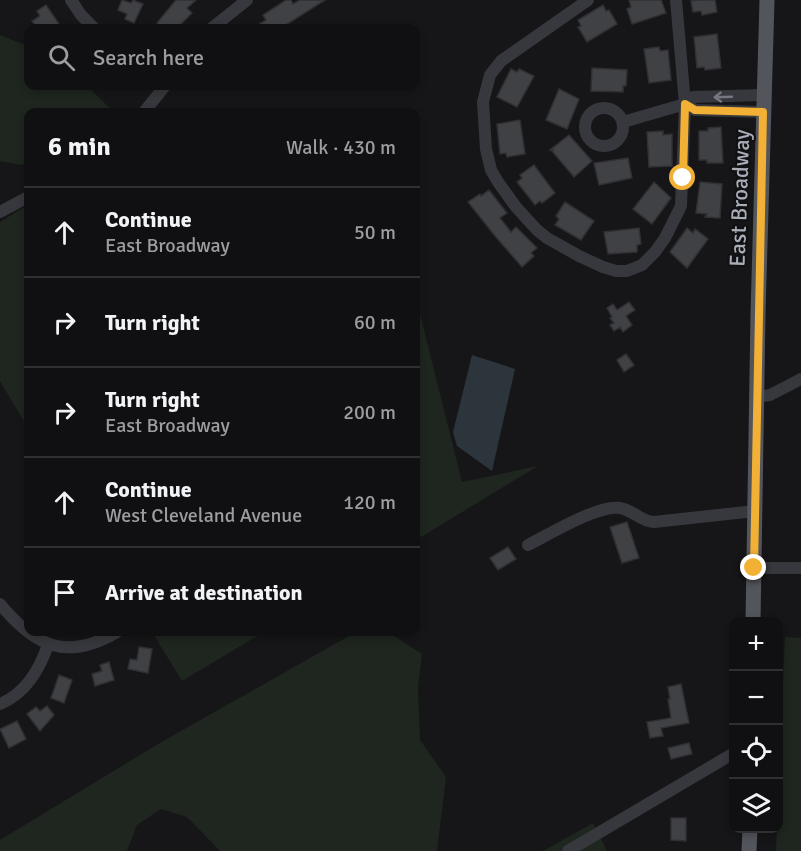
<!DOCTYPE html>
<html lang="en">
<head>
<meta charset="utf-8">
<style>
  :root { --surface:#101012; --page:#1e1e20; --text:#f1f3f6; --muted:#9c9d9f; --line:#303032 }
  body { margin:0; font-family:Signika,sans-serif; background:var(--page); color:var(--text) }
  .controls { position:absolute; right:18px; bottom:18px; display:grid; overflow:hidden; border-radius:12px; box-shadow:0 3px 9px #0003 }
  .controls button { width:54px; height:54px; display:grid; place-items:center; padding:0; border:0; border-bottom:2px solid var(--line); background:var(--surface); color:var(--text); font:30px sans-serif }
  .stop { position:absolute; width:18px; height:18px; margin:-14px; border:4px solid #f2b134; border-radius:50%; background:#fff }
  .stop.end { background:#f2b134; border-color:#fff; box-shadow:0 2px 6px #0008 }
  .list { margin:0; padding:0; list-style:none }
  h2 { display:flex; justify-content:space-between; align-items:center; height:78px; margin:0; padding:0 24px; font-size:26px }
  h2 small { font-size:20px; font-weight:400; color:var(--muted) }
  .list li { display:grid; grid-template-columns:39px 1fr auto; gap:18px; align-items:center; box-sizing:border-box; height:90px; padding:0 24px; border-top:2px solid var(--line) }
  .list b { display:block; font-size:22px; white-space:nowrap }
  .list p { margin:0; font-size:20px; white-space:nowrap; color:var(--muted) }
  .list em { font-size:20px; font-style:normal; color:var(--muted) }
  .icon { flex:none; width:33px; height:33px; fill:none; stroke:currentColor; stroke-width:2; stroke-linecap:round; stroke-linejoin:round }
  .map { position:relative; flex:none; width:801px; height:851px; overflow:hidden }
  .search { position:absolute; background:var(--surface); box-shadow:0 3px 9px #0003; left:24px; top:24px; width:396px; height:66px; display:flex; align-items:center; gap:15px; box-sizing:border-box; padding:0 21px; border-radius:12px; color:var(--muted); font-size:22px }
  .panel { position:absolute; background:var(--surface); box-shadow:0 3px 9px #0003; left:24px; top:108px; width:396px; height:528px; border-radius:12px }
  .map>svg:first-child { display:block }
</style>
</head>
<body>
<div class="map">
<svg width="801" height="851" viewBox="0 0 801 851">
  <rect width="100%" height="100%" fill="#161618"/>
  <!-- green -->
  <path fill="#1e261f" d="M0 35 28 46V86H87L114 112H28V162L22 165 0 161Z
    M28 205V428L0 381V222Z
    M416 298 462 482 538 466 416 540Z
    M152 632H264L182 681Z
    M356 632H388L422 654 418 687 420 740 446 777 437 851H220L187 817 161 809 137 825 127 851H0V840L158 744Z
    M785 637 801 638V851H776Z
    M593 823 607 851H543Z"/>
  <!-- water -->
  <path fill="#2c353c" d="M472 355 515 369 492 471 457 446 453 432Z"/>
  <!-- building -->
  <path fill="#404145" stroke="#303034" stroke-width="1.5" d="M122 0 131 3 133 0 143 4 134 23 125 19 127 14 118 10Z
    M176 0H196L187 8 192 13 177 28H155L158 24 157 23Z
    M286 0H291L293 4 300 0H325L281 28H253L266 20 263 15Z
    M629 0H661L666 13 632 24 627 9 631 7Z
    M698 0H715L717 12 702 15 701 11 693 12 691 1Z
    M46 5 59 24 53 28H37L32 21 40 16 37 11Z
    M603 5 606 11 609 10 617 24 587 42 578 27 581 26 578 20Z
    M717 34 721 68 705 70 704 67 697 68 694 37Z
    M659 47 660 51 668 50 671 80 649 83 644 49Z
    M592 68 627 70 626 86H623V92L591 91Z
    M511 69 517 72 519 69 534 76 517 107 497 97Z
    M559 89 579 99 567 129 546 120Z
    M520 120 525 154 507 157 506 153 500 154 497 124Z
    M721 127 723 163H707V160H699V131H708V128Z
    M663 131V135L672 134V166L649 167 647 132Z
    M569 135 592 161 574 177 552 151 554 150H550Z
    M628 158 632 178 599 185 594 163Z
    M534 165 555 193 542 203 540 201 535 205 517 182 522 178 520 175Z
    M654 182 671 198 652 224 633 209Z
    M700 182 722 184 720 218 705 217 707 214 696 213Z
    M489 190 507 213 500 218 511 232 516 227 537 248 531 253 534 256 522 267 495 236 468 202 480 194 481 196Z
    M565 202 594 221 581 240 555 225 559 219 556 216Z
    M639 228 641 244 637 245V252L608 254 604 232Z
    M687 228 693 233 695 229 708 239 687 268 670 252Z
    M629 302 635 310 626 316 632 325 623 332 620 327 614 331 610 325 614 323 610 318 612 317 607 308 613 304 617 310Z
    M626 354 634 365 624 372 617 360Z
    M627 522 639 558 622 563 610 527Z
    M508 547 516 559 498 570 490 558Z
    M139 647 152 649 148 673 128 669 130 659 137 660Z
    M109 662 114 680 95 686 92 674 102 671 100 665Z
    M59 675 72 680 64 703 51 698Z
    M681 684 689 723 661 728 663 736 650 738 647 722 671 718 668 699H670L668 687Z
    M47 706 54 715 40 731 27 714 36 707 40 711Z
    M17 721 26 739 9 748 0 729Z
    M689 743 692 754 671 759 668 748Z
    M671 818H686V841L671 840Z"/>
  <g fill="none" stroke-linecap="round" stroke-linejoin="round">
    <!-- minor -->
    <path stroke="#37383d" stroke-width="12" d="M71 0 81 15 94 28
      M588 0 501 61 490 75 483 102 486 149 491 170 498 182 516 207 537 230 547 238 579 256 603 267 616 271H627L642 265 655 252 665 238 681 206 685 104 676 0
      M212 28 247 0
      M685 104 695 110 763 112
      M585 127a19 19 0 1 1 38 0a19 19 0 1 1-38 0Z
      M144 112 165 86
      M623 122 685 104 693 97 763 95
      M0 212 28 197
      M757 397 770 395 801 379
      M528 545C548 535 599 504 620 508 633 510 640 521 654 522L755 511
      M754 568H801
      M0 604C35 646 66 662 117 632
      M0 704C26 693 39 670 48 645
      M568 851 734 753"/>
    <!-- major -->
    <path stroke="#53555c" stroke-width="15" d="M753 622 758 314 767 0
      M749 851 750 828"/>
  </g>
  <!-- one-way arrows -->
  <defs><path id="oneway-shaft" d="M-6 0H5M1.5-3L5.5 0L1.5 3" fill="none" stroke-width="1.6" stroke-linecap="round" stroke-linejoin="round" transform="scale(1.5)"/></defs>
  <use stroke="#757881" href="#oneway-shaft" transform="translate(723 97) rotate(178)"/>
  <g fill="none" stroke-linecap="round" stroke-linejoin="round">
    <!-- route -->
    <path stroke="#f2b134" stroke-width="8" d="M683 178 685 104 695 110 763 112 754 568"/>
  </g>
  <g text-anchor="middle" stroke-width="4.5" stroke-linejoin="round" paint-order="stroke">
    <!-- street labels -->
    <g font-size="22" fill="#a8adb8" stroke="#111113">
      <text transform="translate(739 198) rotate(-88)" y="8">East Broadway</text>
    </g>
  </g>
</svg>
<div class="controls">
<button>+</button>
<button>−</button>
<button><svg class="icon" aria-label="locate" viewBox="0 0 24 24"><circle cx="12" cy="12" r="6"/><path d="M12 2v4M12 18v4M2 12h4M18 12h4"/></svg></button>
<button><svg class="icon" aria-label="layers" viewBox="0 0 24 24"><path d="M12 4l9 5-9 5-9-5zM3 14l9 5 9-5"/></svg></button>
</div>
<div class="stop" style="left:683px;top:178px"></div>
<div class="stop end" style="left:754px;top:568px"></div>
<div class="search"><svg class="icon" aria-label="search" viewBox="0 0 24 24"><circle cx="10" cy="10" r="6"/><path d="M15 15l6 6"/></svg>Search here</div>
<section class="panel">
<h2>6 min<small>Walk · 430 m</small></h2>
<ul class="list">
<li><svg class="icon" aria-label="ahead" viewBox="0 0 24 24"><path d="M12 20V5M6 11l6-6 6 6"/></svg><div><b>Continue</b><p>East Broadway</p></div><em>50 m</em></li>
<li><svg class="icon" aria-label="right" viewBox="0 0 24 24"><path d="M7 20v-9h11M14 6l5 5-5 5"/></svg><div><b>Turn right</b></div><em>60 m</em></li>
<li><svg class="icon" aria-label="right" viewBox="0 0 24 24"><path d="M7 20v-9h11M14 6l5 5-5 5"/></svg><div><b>Turn right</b><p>East Broadway</p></div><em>200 m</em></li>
<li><svg class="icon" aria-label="ahead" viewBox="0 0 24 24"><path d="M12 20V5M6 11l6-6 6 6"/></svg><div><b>Continue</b><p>West Cleveland Avenue</p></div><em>120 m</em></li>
<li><svg class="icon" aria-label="arrive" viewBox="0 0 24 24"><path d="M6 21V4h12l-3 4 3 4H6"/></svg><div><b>Arrive at destination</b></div></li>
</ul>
</section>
</div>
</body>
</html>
